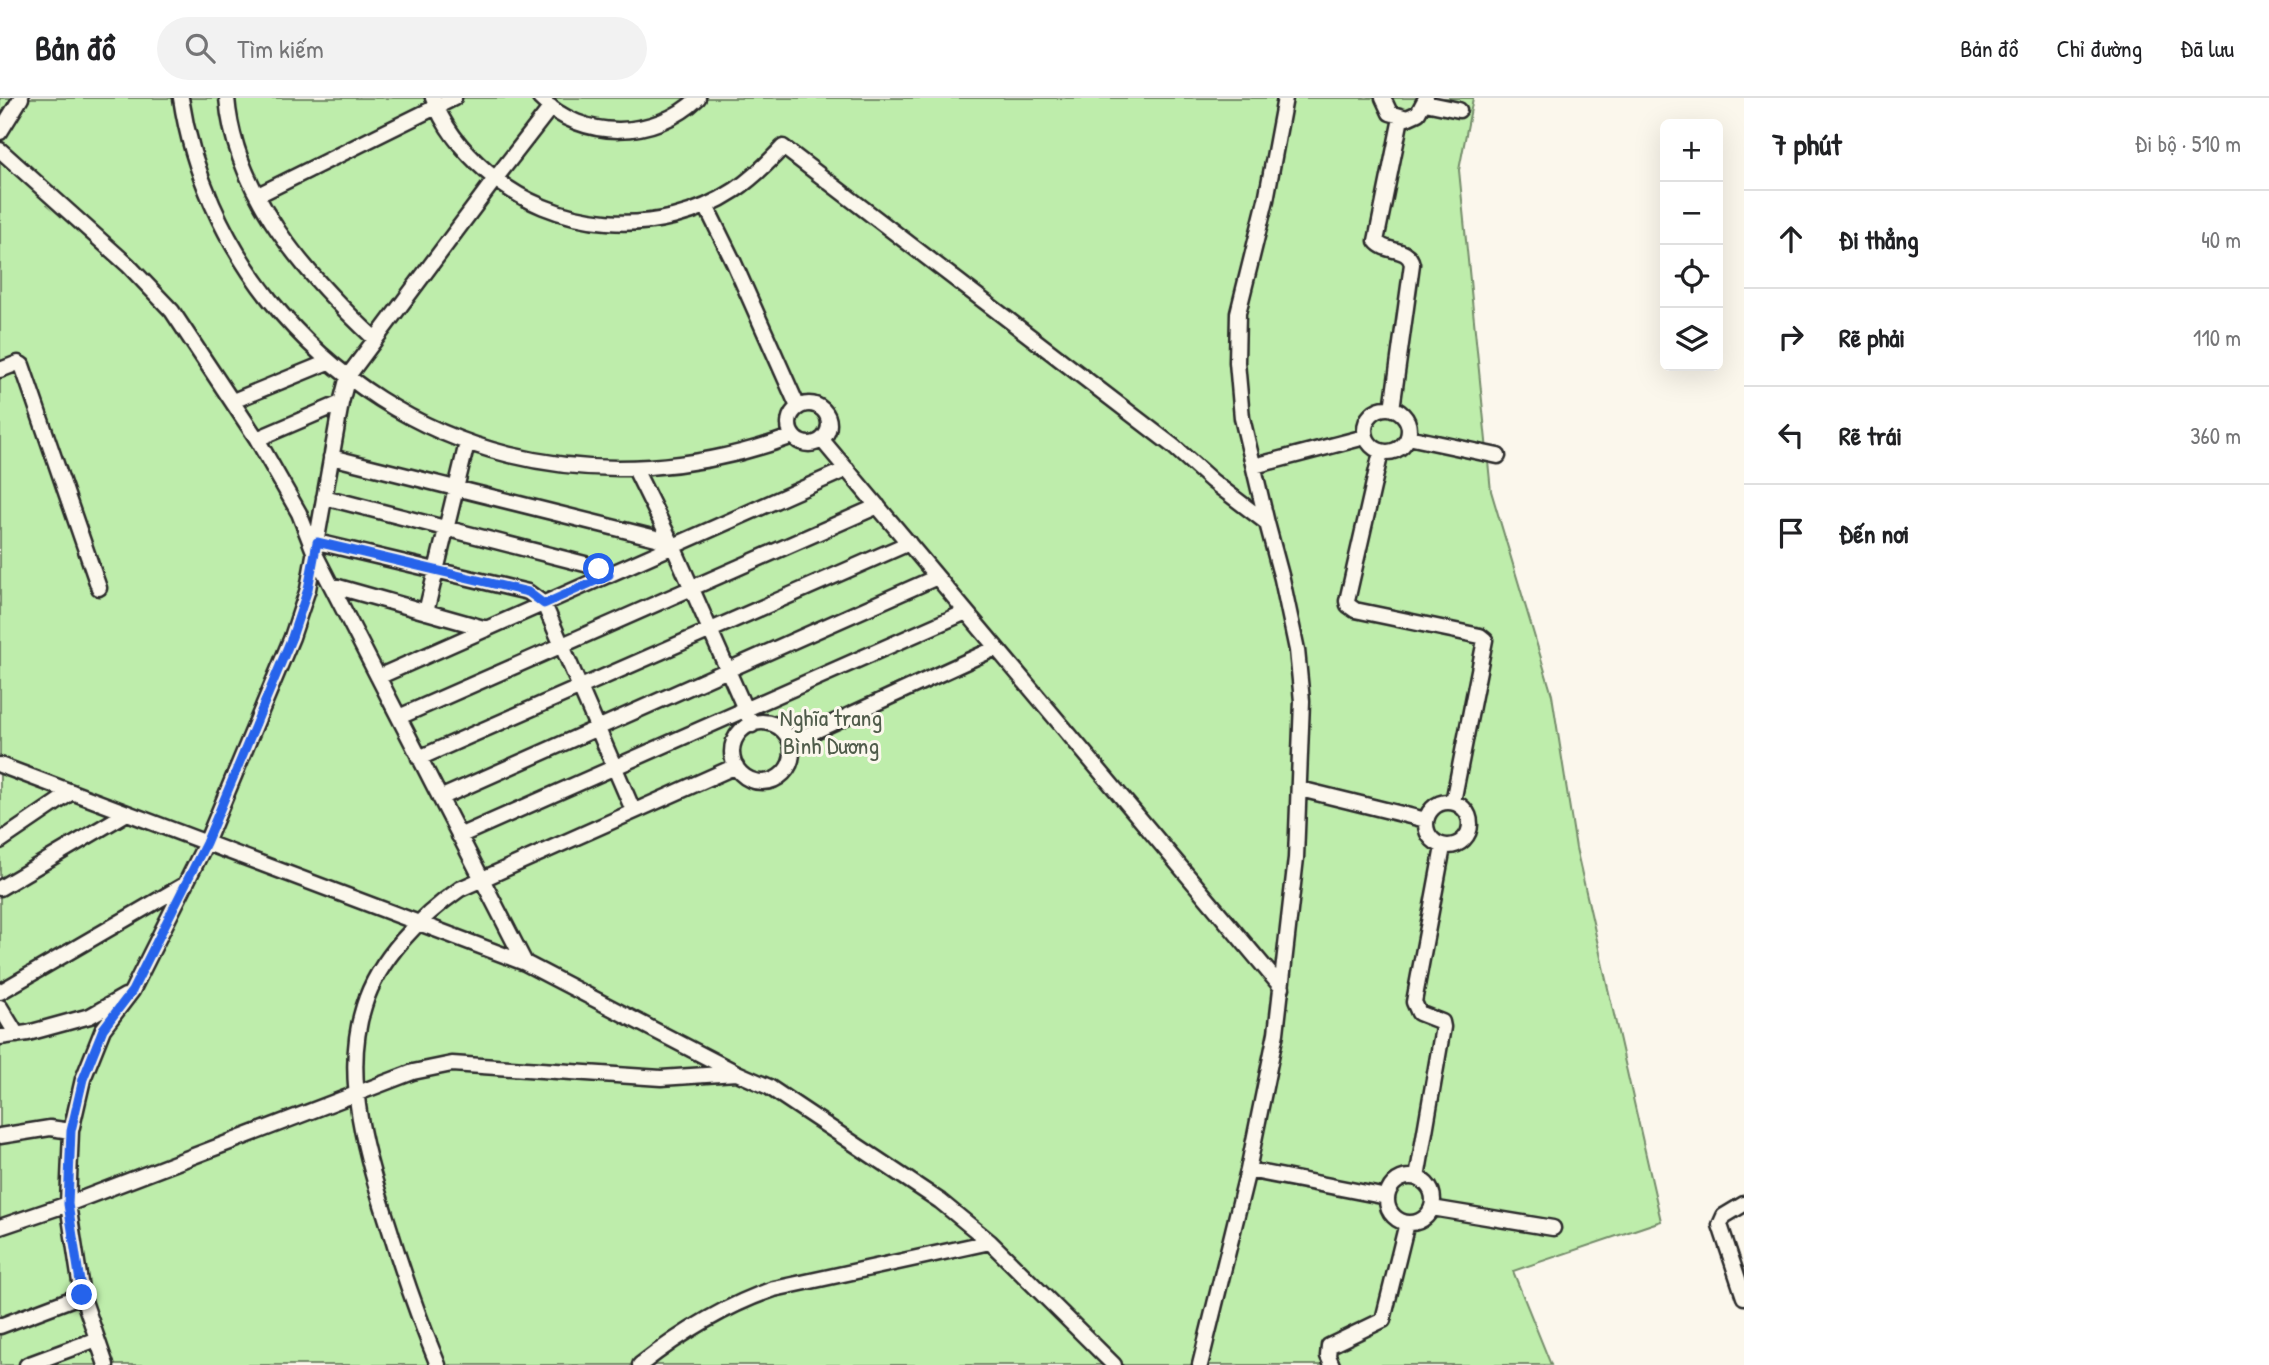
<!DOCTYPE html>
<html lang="vi">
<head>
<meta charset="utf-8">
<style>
  :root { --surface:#fff; --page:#f2f2f2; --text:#202124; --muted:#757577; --line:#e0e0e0 }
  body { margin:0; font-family:"Patrick Hand",sans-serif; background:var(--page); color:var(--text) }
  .controls { position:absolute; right:21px; top:21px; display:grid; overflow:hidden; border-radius:10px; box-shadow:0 7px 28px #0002 }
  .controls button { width:63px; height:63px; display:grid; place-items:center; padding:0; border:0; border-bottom:2px solid var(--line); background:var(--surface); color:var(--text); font:35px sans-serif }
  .stop { position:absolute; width:21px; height:21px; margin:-16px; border:5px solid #2563eb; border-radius:50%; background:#fff }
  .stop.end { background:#2563eb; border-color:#fff; box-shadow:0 2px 7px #0008 }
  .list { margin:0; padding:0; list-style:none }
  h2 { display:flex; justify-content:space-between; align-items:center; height:91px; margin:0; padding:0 28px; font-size:30px }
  h2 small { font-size:23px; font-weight:400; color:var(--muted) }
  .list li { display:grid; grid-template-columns:46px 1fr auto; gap:21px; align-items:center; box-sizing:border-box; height:98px; padding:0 28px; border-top:2px solid var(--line) }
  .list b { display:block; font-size:26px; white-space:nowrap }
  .list em { font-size:23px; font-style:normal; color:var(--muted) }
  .icon { flex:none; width:38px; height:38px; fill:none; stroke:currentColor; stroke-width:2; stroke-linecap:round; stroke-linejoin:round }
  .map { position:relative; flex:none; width:1744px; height:1267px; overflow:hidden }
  header { display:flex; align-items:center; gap:42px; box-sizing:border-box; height:98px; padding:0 35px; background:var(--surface); border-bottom:2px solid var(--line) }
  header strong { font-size:33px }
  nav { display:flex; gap:38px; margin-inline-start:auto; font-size:24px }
  .search { width:490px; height:63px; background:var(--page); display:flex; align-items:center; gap:18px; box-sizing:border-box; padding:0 24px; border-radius:38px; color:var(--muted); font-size:26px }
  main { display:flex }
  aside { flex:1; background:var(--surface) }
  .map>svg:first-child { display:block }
</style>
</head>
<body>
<header>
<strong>Bản đồ</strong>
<div class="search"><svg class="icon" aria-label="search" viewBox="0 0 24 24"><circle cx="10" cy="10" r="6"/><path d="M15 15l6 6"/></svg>Tìm kiếm</div>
<nav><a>Bản đồ</a><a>Chỉ đường</a><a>Đã lưu</a></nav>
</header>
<main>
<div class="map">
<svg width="1744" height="1267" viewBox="0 0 1744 1267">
  <rect width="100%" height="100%" fill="#fbf7ec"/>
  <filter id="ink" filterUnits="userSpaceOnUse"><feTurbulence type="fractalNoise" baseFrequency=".0143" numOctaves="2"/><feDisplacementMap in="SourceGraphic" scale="14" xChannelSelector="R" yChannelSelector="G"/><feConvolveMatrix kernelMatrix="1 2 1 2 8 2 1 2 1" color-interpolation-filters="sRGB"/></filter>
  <g filter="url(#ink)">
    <!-- green -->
    <path fill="#beedab" stroke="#748c6b" stroke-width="2" d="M0 0H1473L1459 72 1491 393 1552 597 1576 750 1661 1123 1513 1173 1551 1267H0Z"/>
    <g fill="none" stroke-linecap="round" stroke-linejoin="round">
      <defs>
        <path id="minor" d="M181 0C192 73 224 144 270 202 400 363 602 408 793 338
          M227 0C235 97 307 178 375 241
          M433 0C443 28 464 54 486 73 554 134 659 142 735 92 753 80 768 65 783 49L1173 348 1212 383 1267 425
          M540 0C583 44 656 41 698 0
          M1383 0 1390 15 1407 20 1418 15 1426 0
          M1425 5 1459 12
          M0 34 21 0
          M0 52 128 167 172 213 257 341 299 415 315 456 525 865
          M258 97 454 0
          M706 108 734 165 798 309
          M0 272 18 265 22 267 99 490
          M233 303 328 264
          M789 326a20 20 0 1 1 40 0a20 20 0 1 1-40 0Z
          M1365 332a22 22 0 1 1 44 0a22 22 0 1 1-44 0Z
          M1392 311 1412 166C1408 148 1386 156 1376 143L1401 20
          M1408 339 1498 358
          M257 341 341 305
          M822 342 1282 890
          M1381 354 1347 503 1348 507 1355 512 1480 538 1485 542 1453 704
          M331 359 656 440 673 448
          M1254 368 1365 339
          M635 371 673 448 752 627
          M324 399 585 466 599 471 609 477
          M317 444 528 494 544 506 633 712
          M331 487 487 531
          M426 514 467 345
          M378 579 847 371
          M399 619 878 408
          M732 654a30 30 0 1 1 60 0a30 30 0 1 1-60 0Z
          M791 644 996 550
          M419 660 909 445
          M0 667 525 865 737 975 769 989 940 1103 990 1144 1114 1267
          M1300 691 1426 722
          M440 700 937 479
          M1426 726a22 22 0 1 1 44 0a22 22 0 1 1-44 0Z
          M459 738 966 514
          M0 743 72 694
          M0 790 127 715
          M0 894 186 786
          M0 909 17 937
          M0 939 28 935 90 918 125 898
          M0 1038 50 1030 71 1033
          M1248 1072 1387 1099
          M1387 1102a23 23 0 1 1 46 0a23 23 0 1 1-46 0Z
          M1417 1080 1443 929 1442 924 1419 915 1414 904 1443 749
          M1744 1106 1724 1118 1720 1127 1744 1199
          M1432 1110 1553 1130
          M0 1129 68 1106 413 974 452 966 661 980 736 975
          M0 1228 82 1197
          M27 1267 97 1241
          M106 1267 82 1197 68 1106 71 1033 83 981 103 931 132 893 206 745 292 539 308 491 341 305 348 278 495 81 551 9
          M438 1267C420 1223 404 1178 390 1132 368 1063 341 980 364 908 378 861 421 818 460 791L736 668
          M640 1267C681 1235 724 1208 774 1191L990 1144
          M1200 1267 1248 1072 1276 935 1296 760 1302 603 1297 552 1282 481 1267 425 1242 320 1237 264 1238 215 1266 102 1285 0
          M1332 1267 1328 1258 1329 1248 1383 1222 1407 1125"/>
      </defs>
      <!-- minor casing -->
      <use href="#minor" stroke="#2b2b2b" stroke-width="19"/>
      <!-- minor -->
      <use href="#minor" stroke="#fbf7ec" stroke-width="14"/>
    </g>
  </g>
  <g fill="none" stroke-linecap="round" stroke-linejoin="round" filter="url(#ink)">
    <!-- route -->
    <path stroke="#2563eb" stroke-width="9" d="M82 1197 68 1106 71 1033 83 981 103 931 132 893 206 745 292 539 308 491 317 444 528 494 544 506 609 477 599 471"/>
  </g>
  <g text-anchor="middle" stroke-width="6" stroke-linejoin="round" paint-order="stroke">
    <!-- park labels -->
    <g font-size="24" fill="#505c4b" stroke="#fbf7ec">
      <text x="831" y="628">Nghĩa trang<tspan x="831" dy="28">Bình Dương</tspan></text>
    </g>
  </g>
</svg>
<div class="controls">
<button>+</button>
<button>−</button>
<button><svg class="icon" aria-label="locate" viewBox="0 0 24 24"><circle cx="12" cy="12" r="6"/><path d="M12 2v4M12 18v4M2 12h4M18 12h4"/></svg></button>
<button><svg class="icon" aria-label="layers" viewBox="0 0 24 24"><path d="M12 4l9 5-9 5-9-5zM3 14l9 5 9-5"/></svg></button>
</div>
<div class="stop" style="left:599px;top:471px"></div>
<div class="stop end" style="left:82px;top:1197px"></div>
</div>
<aside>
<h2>7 phút<small>Đi bộ · 510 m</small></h2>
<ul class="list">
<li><svg class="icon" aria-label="ahead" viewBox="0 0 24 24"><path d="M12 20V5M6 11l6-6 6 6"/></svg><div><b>Đi thẳng</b></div><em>40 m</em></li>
<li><svg class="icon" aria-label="right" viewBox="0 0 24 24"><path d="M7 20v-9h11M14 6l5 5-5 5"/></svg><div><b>Rẽ phải</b></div><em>110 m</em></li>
<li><svg class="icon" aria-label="left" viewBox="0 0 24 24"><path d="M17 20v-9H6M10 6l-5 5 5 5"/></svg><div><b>Rẽ trái</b></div><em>360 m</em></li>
<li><svg class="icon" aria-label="arrive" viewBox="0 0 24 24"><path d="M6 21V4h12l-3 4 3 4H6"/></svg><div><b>Đến nơi</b></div></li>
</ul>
</aside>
</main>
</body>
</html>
